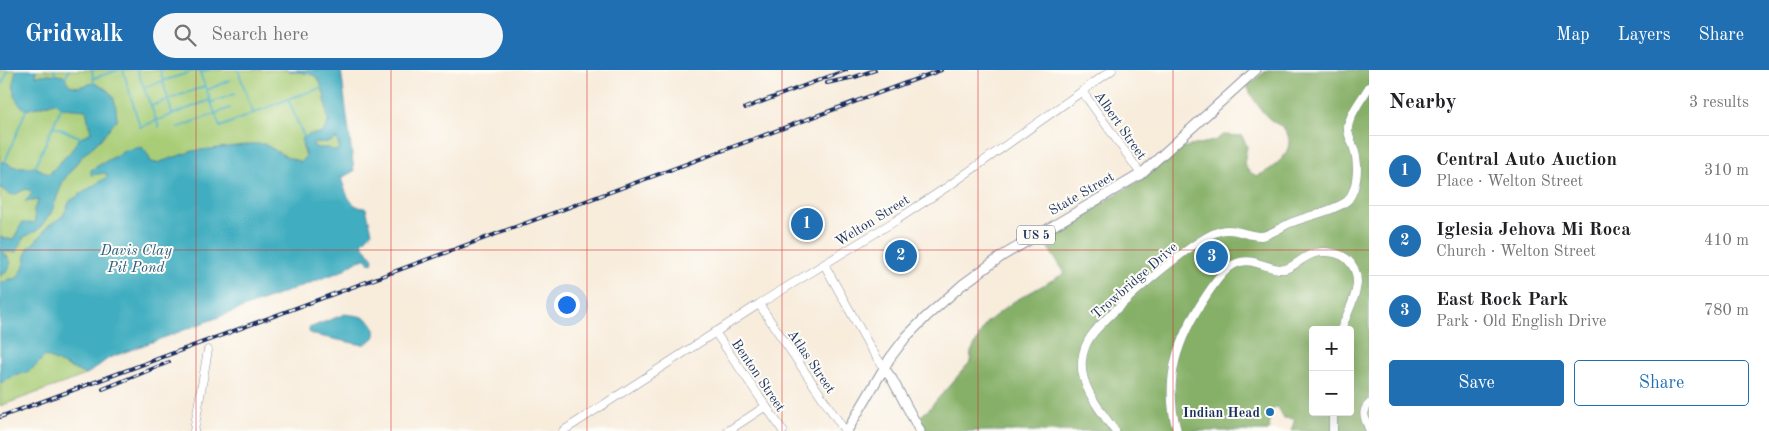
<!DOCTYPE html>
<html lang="en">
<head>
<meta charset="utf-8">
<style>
  :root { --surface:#fff; --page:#f6f6f6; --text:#202124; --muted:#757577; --line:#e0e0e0; --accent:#1f6fb2 }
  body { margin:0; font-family:"Old Standard TT",serif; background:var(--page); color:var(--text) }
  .controls { position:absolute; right:15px; bottom:15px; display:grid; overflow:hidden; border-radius:5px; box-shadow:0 5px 20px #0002 }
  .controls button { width:45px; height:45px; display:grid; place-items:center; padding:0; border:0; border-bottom:1px solid var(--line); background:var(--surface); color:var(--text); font:25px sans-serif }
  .you { position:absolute; left:566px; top:234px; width:18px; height:18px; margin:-12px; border:4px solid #fff; border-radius:50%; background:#1a73e8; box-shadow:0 0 0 8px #1a73e833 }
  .badge { display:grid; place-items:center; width:32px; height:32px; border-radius:50%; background:var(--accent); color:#fff; font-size:16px; font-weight:700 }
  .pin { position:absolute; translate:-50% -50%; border:2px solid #fff; box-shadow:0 1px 5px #0006 }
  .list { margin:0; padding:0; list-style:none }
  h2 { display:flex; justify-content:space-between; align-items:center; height:65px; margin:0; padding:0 20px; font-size:21px }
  h2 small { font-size:16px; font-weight:400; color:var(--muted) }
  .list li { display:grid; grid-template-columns:32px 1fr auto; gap:15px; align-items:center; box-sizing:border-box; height:70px; padding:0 20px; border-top:1px solid var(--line) }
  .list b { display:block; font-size:19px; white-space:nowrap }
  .list p { margin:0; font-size:16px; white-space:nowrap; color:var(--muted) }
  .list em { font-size:16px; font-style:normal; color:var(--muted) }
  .actions { display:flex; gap:10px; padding:15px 20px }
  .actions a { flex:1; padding:11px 0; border:1px solid var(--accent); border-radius:5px; text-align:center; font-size:18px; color:var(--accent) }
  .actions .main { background:var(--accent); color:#fff }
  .icon { flex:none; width:28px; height:28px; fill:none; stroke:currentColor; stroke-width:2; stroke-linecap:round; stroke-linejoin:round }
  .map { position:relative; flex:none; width:1369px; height:361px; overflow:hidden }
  header { display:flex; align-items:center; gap:30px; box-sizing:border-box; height:70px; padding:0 25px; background:var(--accent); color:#fff }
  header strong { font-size:24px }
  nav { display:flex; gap:28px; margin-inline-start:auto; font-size:18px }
  .search { width:350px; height:45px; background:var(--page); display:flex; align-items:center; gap:12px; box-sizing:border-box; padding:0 18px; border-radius:28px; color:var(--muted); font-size:19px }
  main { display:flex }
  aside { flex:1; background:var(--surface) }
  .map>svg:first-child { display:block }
</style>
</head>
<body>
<header>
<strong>Gridwalk</strong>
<div class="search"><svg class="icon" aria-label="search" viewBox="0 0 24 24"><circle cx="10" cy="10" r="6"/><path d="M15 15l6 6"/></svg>Search here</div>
<nav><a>Map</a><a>Layers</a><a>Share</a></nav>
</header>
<main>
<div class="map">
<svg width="1369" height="361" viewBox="0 0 1369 361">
  <rect width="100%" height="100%" fill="#fdfcf7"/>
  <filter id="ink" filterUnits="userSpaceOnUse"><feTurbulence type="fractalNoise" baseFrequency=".02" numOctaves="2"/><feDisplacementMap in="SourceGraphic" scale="10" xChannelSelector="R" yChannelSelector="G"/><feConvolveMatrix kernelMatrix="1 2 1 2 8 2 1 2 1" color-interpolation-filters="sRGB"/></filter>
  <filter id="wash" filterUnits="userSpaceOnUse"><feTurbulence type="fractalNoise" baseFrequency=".0096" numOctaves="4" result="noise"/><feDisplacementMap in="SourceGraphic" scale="20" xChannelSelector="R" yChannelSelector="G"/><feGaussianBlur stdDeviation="1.12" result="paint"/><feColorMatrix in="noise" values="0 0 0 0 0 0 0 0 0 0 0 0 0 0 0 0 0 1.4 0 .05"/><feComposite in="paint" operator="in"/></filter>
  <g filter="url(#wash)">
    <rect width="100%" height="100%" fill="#f8ecdb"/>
    <!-- green -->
    <path fill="#a9cd77" stroke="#627e6a" d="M0 0H16L14 11 36 38 55 32 86 40 91 62 78 70 71 81 49 104 35 97H15L5 92H0Z
      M36 0H285C293 2 306 2 313 5 325 10 327 42 328 54L321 64 315 63 302 76 306 86 301 92 287 87 264 74 193 81 157 93 151 92 148 85 125 80 91 100 106 103 107 107 70 131 63 146 48 156 40 167 28 178 23 199 16 209H10L0 214V206L8 201 9 188 3 182 21 175 24 167 38 160 51 143 63 111 83 85 99 71 117 49 94 13 78 17 69 15 64 6 49 4 35 6Z
      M336 67 340 78 335 81 328 78H316L312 73Z
      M0 117 7 123 26 119 34 122 26 131 39 129 34 139 35 150 34 153 18 160 13 170 0 167Z
      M44 286H48L86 305 0 336V314C8 307 9 308 18 305 30 301 37 295 44 286Z"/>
    <!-- forest -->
    <path fill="#86b068" stroke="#507063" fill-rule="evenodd" d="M1267 0H1369V361H1291L1295 349 1284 348 1278 337H1275C1269 342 1268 352 1270 359L1268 361H924L917 349 928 340 970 292 971 282 986 253 1013 232 1065 203 1044 172 1104 132 1139 111 1176 79 1214 71 1223 65 1242 66 1247 76 1244 94 1249 102 1257 106C1274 99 1299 79 1285 60 1282 55 1276 54 1272 51 1261 42 1253 29 1247 16ZM1313 260H1350V342H1313Z"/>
    <!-- water -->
    <path fill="#41adc0" stroke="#2e6e8f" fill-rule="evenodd" d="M16 0H36V6L49 4 64 6 69 15 78 17 94 13C115 22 115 27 117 49L99 71 83 85 73 97 63 111 51 143 38 160 24 167 16 182H3L11 192 8 201 0 206V167L13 170 22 153H34L35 150 34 139 39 130 25 132 33 122 26 119 14 125 7 123 0 117V92H5L15 97H35L49 104 71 81 78 70 91 62 86 40 61 38 55 32 26 40C11 30 12 16 16 0Z
      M285 0H341L354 101 341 108C346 122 349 138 366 138L372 162 362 173 373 189 372 194 368 192V188L355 192 342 201 109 288 86 305 45 286C37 295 31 302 18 305 10 308 7 308 0 314V214L10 209H16L23 199 28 178 40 167 48 156 63 146 70 131 107 107 106 103 91 105V100L126 80 142 77 148 85 151 92 157 93 193 81 253 74H264L287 87 301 92 306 86 301 69 310 64H321L328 54C327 42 325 10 313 5 306 2 293 2 285 0ZM336 68 340 78 335 81 328 78H316L312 73 331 72Z
      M345 244C357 246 368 245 374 257 376 262 376 263 374 268L365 274H358L314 265 309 262V258Z"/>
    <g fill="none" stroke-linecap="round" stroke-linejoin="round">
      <!-- stream -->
      <path stroke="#41adc0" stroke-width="2" d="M54 0 55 5
        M92 0 94 13
        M123 0 140 57 210 30
        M137 0 159 57
        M160 0 172 44
        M199 0 220 57 288 29 304 67
        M238 0 253 43
        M201 3 210 0
        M65 8 69 0
        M94 8 119 0
        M144 17 197 0
        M0 19 8 0
        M207 20 230 10
        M288 29 322 18
        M212 32 235 24
        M151 36 205 16
        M53 56 82 68
        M177 58 230 38
        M5 92 26 40
        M35 97 61 38"/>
    </g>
  </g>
  <g filter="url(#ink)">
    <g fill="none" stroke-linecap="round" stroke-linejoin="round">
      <defs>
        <path id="minor" d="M1082 21 1141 104
          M824 194 871 279 884 298
          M759 234 845 361
          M715 262 783 361
          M1369 334C1360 342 1366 350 1369 359
          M1333 342V361
          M194 361 208 280
          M563 361 759 234 895 151 950 115 1112 0
          M728 361 766 336
          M1115 361C1101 341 1079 316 1082 290 1083 282 1086 273 1091 266 1108 243 1194 168 1220 161 1234 157 1246 166 1261 166 1270 165 1280 158 1288 154 1303 147 1338 140 1348 130 1358 117 1359 94 1354 79 1352 71 1347 65 1348 57 1350 43 1362 29 1369 17
          M1177 361C1163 309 1177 269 1206 226 1214 214 1224 198 1237 193 1254 186 1268 201 1285 199 1295 197 1303 186 1315 183 1325 181 1338 182 1347 189 1369 209 1349 237 1341 260"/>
        <path id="major" d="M884 298 892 309 920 361
          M847 361 890 288 906 267 926 247 962 215 1002 186 1141 104 1256 0"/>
      </defs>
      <!-- minor casing -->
      <use href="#minor" stroke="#8a8e9c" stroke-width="9"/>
      <!-- major casing -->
      <use href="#major" stroke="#8a8e9c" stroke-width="11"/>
      <!-- minor -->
      <use href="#minor" stroke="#fff" stroke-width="8"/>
      <!-- major -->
      <use href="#major" stroke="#fff" stroke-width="9"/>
      <defs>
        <path id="rail" d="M827 13 855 7 875 0
          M745 38 846 0
          M103 319 169 292
          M0 347 941 0"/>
      </defs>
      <!-- rail casing -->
      <use href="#rail" stroke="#1b2f5e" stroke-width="4"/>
      <!-- rail -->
      <use href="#rail" stroke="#fdfcf7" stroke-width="2" stroke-dasharray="5.5" stroke-linecap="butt"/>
    </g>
  </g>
  <!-- grid -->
  <path fill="none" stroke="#d62828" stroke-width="1" stroke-opacity="0.55" d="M196 0V361M391 0V361M587 0V361M782 0V361M978 0V361M1173 0V361M0 180H1369"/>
  <!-- markers -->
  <circle fill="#1f6fb2" stroke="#fdfcf7" stroke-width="2" cx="1270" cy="342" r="5"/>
  <g text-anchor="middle" stroke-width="4" stroke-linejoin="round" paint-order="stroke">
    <!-- shield labels -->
    <rect fill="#fdfcf7" stroke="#5f6c8c" stroke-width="1" x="1017" y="155.5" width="38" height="19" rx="4"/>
    <g font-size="12" font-weight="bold" fill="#1b2f5e">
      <text x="1036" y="169">US 5</text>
    </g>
    <!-- street labels -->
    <g font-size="14" fill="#1b2f5e" stroke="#fdfcf7">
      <text transform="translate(1121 55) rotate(55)" y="5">Albert Street</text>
      <text transform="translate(1081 123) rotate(-30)" y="5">State Street</text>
      <text transform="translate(872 150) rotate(-32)" y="5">Welton Street</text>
      <text transform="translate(1134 210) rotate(-41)" y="5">Trowbridge Drive</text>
      <text transform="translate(812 291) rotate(56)" y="5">Atlas Street</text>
      <text transform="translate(759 305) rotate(56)" y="5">Benton Street</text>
    </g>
    <!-- poi labels -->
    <g font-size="14" font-weight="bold" fill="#1b2f5e" stroke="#fdfcf7" text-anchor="end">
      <text x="1260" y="347">Indian Head</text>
    </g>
    <!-- water labels -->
    <g font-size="15" font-style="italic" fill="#285b80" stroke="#fdfcf7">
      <text x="136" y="185">Davis Clay<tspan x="136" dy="17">Pit Pond</tspan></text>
    </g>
  </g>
</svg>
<div class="controls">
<button>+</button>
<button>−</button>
</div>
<div class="you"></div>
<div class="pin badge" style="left:807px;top:154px">1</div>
<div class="pin badge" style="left:901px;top:186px">2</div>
<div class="pin badge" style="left:1212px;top:187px">3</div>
</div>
<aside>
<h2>Nearby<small>3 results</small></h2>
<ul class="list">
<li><span class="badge">1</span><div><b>Central Auto Auction</b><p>Place · Welton Street</p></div><em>310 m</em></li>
<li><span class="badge">2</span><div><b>Iglesia Jehova Mi Roca</b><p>Church · Welton Street</p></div><em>410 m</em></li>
<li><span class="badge">3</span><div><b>East Rock Park</b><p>Park · Old English Drive</p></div><em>780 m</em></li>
</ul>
<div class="actions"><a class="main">Save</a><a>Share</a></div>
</aside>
</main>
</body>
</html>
